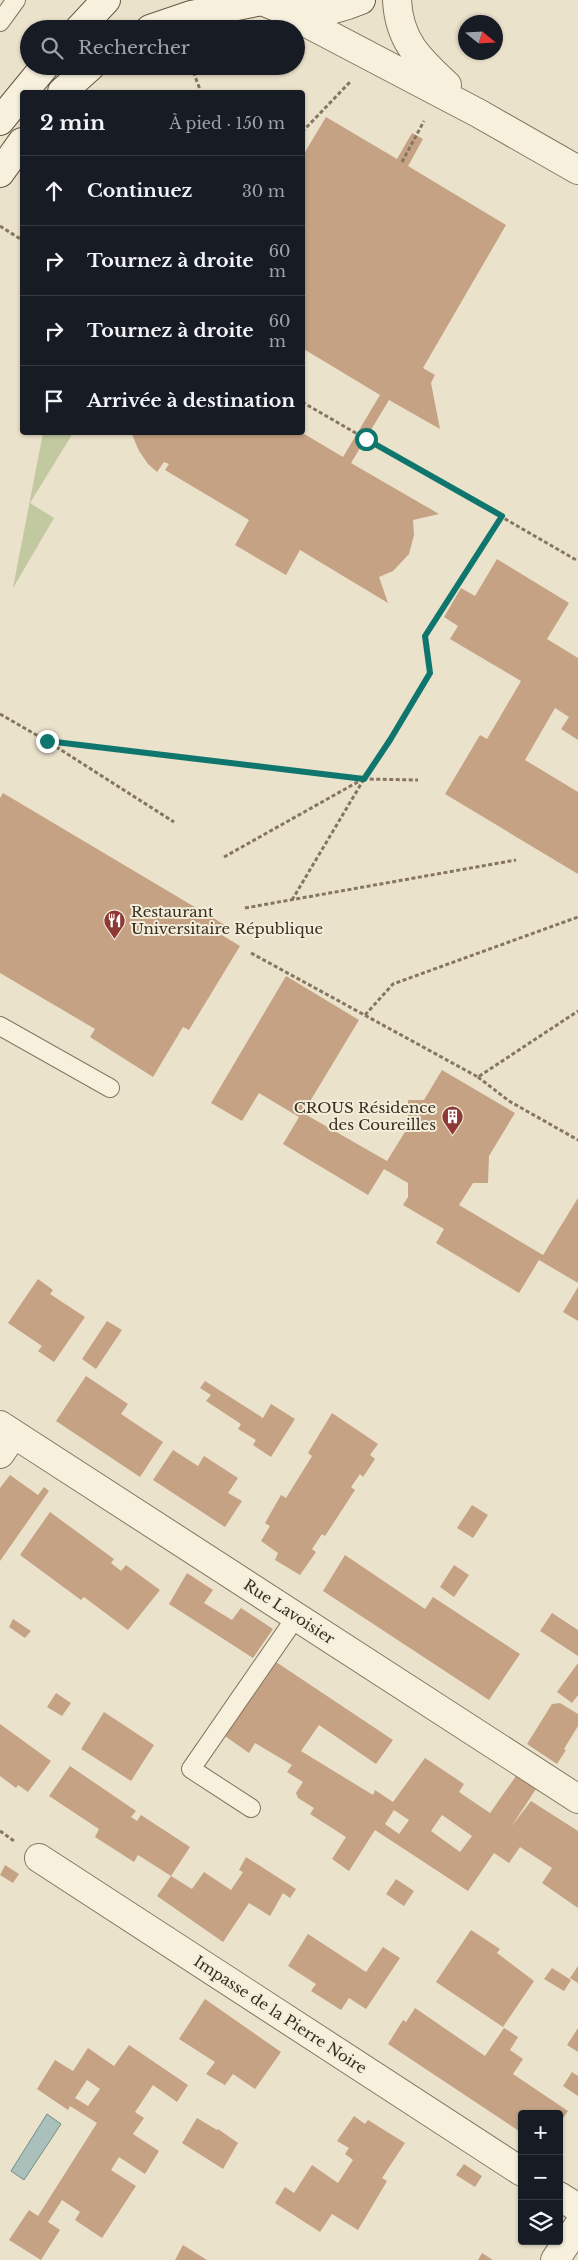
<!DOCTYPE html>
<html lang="fr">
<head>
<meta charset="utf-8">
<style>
  :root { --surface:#171b24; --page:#20242c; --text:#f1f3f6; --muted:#9ea1a6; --line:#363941 }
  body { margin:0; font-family:"Libre Baskerville",serif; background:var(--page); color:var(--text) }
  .controls { position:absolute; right:15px; bottom:15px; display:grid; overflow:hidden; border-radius:5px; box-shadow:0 1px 4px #0004 }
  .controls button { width:45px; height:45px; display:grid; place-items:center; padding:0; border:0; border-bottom:1px solid var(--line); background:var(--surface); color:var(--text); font:25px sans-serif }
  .compass { position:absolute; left:458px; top:15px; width:45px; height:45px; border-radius:50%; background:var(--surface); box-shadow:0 1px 4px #0004; rotate:108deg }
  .stop { position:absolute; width:15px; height:15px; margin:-11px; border:4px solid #0f766e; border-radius:50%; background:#fff }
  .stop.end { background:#0f766e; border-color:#fff; box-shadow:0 1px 5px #0008 }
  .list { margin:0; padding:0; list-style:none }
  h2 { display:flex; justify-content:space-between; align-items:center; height:65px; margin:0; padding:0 20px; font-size:21px }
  h2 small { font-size:16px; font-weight:400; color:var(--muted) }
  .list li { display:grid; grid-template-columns:32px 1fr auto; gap:15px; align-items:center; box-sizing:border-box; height:70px; padding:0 20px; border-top:1px solid var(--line) }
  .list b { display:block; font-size:19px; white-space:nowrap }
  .list em { font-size:16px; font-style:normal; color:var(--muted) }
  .icon { flex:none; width:28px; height:28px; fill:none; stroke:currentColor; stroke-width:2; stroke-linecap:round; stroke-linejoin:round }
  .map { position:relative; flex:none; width:578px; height:2260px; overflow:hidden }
  .search { position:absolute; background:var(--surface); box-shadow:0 1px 4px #0004; left:20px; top:20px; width:285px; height:55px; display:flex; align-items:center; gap:12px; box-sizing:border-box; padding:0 18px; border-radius:28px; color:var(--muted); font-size:19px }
  .panel { position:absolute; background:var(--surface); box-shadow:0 1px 4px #0004; left:20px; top:90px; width:285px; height:345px; border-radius:5px }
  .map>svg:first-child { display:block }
</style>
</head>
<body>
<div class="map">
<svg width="578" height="2260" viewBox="0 0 578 2260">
  <rect width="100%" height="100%" fill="#ebe2cb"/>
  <!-- green -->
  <path fill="#c2c89f" d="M43 433H73L30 503 54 518 13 588Z"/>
  <!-- water -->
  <path fill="#aac0ba" stroke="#718e88" d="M47 2114 61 2124 24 2180 11 2171Z"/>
  <!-- building -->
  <path fill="#c5a284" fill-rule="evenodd" d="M326 117 397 159 412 133 423 139 408 166 506 225 423 368 435 375 431 383 440 429 389 400 351 463 439 514 413 520 414 535 409 554 393 571 379 577 388 603 300 550 286 575 235 545 249 520 165 470 169 464 164 462 157 472 148 464 139 451 131 432H301L343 457 380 395 302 348V157Z
    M497 559 569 603 547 639 578 658V740L561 729 569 717 555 708 525 760 578 792V874L445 794 480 735 487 739 521 681 450 639 458 626 444 617 461 588 475 596Z
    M3 793 225 925 220 934 240 946 189 1030 183 1027 153 1077 90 1037 95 1029 0 973V798Z
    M286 976 359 1020 303 1113 387 1161 408 1127V1100H424L442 1070 515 1113 489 1156 488 1183H473L459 1205 543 1255 578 1198V1283L539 1260 519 1293 436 1243 444 1229 403 1205 408 1197V1183L384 1169 368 1195 283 1144 299 1117 259 1093 242 1121 211 1103Z
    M38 1279 53 1290 50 1294 85 1317 54 1362 38 1351 42 1346 8 1323Z
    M578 1287V1321L563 1312Z
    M107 1321 122 1330 96 1369 82 1359Z
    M86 1376 128 1404 121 1414 163 1442 140 1477 56 1421Z
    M205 1381 263 1418 271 1404 295 1419 271 1457 253 1445 256 1440 238 1429 241 1424 206 1401 211 1395 200 1388Z
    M332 1413 378 1444 370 1455 375 1459 363 1477 360 1474 351 1487 355 1490 325 1536 322 1534 312 1549 316 1552 300 1575 275 1560 278 1553 261 1541 270 1526 265 1523 281 1495 286 1498 309 1461 312 1456 308 1453Z
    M173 1450 198 1466 204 1456 238 1478 228 1493 242 1501 225 1527 153 1480Z
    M10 1475 38 1495 44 1487 49 1491 0 1561V1488Z
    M472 1505 488 1515 473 1538 457 1528Z
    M50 1512 114 1559 111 1563 121 1571 126 1565 160 1590 128 1630 84 1597 81 1600 20 1555Z
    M345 1555 425 1609 433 1597 520 1654 489 1700 323 1591Z
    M454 1565 469 1575 454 1597 440 1587Z
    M187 1573 213 1590 204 1603 232 1620 241 1608 273 1629 253 1658 169 1604Z
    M552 1613 578 1630V1656L540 1631Z
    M13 1619 31 1631 25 1638 9 1627Z
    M276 1662 393 1740 376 1764 319 1725 301 1751 373 1795 375 1790 393 1802 425 1758 464 1784 459 1792 490 1813 516 1776 536 1789 511 1827 531 1801 578 1831V1908L542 1883 552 1868 520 1847 509 1863 494 1853 468 1891 375 1830 349 1871 332 1859 346 1837 310 1814 314 1808 298 1798 296 1793 303 1782 287 1772 292 1765 255 1743 249 1753 225 1736ZM394 1810 409 1820 399 1834 385 1824ZM442 1815 472 1836 460 1852 431 1831Z
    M578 1663V1695L572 1703 557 1692Z
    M56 1693 71 1703 62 1716 47 1707Z
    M560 1703 578 1714V1726L564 1749 566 1750 557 1764 527 1744 552 1704Z
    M104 1712 154 1745 131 1781 81 1749Z
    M0 1724 51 1761 28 1792 18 1785 16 1788 0 1776Z
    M70 1766 136 1811 131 1817 137 1821 141 1815 190 1847 171 1876 138 1855 134 1862 95 1837 99 1829 49 1796Z
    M246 1857 296 1889 290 1898 283 1893 270 1916 249 1903 223 1942 157 1896 171 1876 192 1889 204 1872 231 1890 243 1872 239 1870Z
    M5 1865 19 1874 13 1883 0 1875Z
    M396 1879 414 1891 404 1906 386 1894Z
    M471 1930 500 1949 497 1953 534 1981 503 2027 436 1982Z
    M308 1934 366 1972 383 1947 400 1958 366 2009 349 1998 341 2010 311 1991 316 1984 288 1966Z
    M578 1966V1983L570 1978Z
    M552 1968 571 1980 564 1991 544 1979Z
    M205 1999 281 2052 255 2089 233 2074 225 2085 206 2074 215 2062 179 2039Z
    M415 2008 485 2056 504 2028 518 2037 510 2050 523 2059 513 2074 568 2111 559 2124V2114H522V2133L388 2044 403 2020 406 2022Z
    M578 2028V2052L567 2045Z
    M129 2045 188 2085 177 2102 153 2085 135 2112 144 2118 133 2134 159 2151 145 2174 119 2157 111 2170 136 2186 102 2238 75 2220 80 2212 62 2200 48 2222 60 2230 41 2260 9 2240 29 2210 38 2216 97 2123 70 2106 68 2110 37 2089 55 2060 73 2071 88 2048 114 2066ZM87 2080 100 2089 88 2106 75 2098Z
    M572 2072 578 2076V2096L563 2086Z
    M354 2116 365 2124 368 2120 405 2143 382 2178 387 2181 358 2230 332 2214 320 2232 275 2203 285 2187 294 2193 312 2165 338 2183 353 2160 345 2154 349 2148 337 2141Z
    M197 2118 217 2130 218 2129 238 2143 223 2169 182 2143Z
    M464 2164 482 2176 475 2187 456 2175Z
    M183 2245 207 2260H175Z
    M482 2253 493 2260H478Z"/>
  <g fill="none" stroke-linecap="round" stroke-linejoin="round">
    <defs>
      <path id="service" d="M0 22 16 0
        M0 1026 110 1088
        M251 1808 191 1769 296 1617"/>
      <path id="minor" d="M0 1425 578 1799
        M0 1454 14 1434
        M39 1858 522 2172
        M559 2196 578 2208
        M555 2260 578 2226"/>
      <path id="tertiary" d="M397 0C399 41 419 59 447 85
        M280 9 478 113 578 170"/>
      <path id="secondary" d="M260 0C297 18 325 15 361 0
        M79 29 106 0
        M150 29 191 15 262 1
        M62 92 91 66
        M0 121 45 66
        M0 173 22 142"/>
    </defs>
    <!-- service casing -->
    <use href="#service" stroke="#867660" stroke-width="20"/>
    <!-- minor casing -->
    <use href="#minor" stroke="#867660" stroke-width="30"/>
    <!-- tertiary casing -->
    <use href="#tertiary" stroke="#867660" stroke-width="30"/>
    <!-- secondary casing -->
    <use href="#secondary" stroke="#685743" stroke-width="30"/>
    <!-- path -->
    <path stroke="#867660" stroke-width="3" stroke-dasharray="4 2.5" stroke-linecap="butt" d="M191 66 201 92
      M302 132 350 82
      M402 162 424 121
      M0 226 22 240
      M302 402 578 561
      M0 714 47 741 174 822
      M47 741 364 779 418 780
      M224 857 363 779
      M292 900 364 779 390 740 430 673 425 636 502 517
      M245 908 516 860
      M251 953 478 1077 578 1011
      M365 1015 393 984 578 917
      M478 1077 509 1101 578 1140
      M0 1831 14 1841"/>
    <!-- service -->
    <use href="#service" stroke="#f6f0dd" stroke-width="18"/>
    <!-- minor -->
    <use href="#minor" stroke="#f6f0dd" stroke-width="28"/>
    <!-- tertiary -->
    <use href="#tertiary" stroke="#f6f0dd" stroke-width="28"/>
    <!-- secondary -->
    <use href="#secondary" stroke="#f6f0dd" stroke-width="28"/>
  </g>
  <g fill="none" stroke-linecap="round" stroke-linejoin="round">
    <!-- route -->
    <path stroke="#0f766e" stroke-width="6" d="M47 741 364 779 390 740 430 673 425 636 502 516 366 439"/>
  </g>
  <!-- icons -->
  <defs>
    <symbol id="restaurant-pin" viewBox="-11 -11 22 30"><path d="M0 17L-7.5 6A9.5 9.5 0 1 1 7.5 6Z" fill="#8f3936" stroke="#f3edd9"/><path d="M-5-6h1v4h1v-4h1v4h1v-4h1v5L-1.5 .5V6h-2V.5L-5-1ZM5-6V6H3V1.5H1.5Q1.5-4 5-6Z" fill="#fff"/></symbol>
    <symbol id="building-pin" viewBox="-11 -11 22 30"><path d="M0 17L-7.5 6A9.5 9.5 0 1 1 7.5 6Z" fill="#8f3936" stroke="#f3edd9"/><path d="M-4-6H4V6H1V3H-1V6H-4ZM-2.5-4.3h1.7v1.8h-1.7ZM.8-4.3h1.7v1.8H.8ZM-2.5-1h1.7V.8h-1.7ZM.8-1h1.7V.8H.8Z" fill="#fff"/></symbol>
  </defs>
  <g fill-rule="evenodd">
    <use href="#restaurant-pin" x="102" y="908" width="25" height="34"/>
    <use href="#building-pin" x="440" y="1104" width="25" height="34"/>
  </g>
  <g text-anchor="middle" stroke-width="4" stroke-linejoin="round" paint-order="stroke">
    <!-- poi labels -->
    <g font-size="15" fill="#382e22" stroke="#f3edd9" text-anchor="start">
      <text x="131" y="917">Restaurant<tspan x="131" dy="17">Universitaire République</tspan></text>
      <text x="436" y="1113" text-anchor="end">CROUS Résidence<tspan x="436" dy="17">des Coureilles</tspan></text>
    </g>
    <!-- street labels -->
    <g font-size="15" fill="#382e22" stroke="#f3edd9">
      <text transform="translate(289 1612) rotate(33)" y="5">Rue Lavoisier</text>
      <text transform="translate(280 2015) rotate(33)" y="5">Impasse de la Pierre Noire</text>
    </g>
  </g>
</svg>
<div class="controls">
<button>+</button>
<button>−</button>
<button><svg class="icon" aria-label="layers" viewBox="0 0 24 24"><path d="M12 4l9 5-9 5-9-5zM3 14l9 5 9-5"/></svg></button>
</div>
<svg class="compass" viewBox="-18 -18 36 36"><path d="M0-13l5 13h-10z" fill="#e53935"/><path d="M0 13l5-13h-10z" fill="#9ea1a6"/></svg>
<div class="stop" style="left:366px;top:439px"></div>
<div class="stop end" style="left:47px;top:741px"></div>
<div class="search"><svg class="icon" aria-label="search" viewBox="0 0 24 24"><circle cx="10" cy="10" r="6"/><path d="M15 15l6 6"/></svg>Rechercher</div>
<section class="panel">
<h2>2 min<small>À pied · 150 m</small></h2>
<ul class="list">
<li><svg class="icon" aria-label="ahead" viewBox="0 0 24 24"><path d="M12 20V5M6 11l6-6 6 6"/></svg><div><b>Continuez</b></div><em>30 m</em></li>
<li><svg class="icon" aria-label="right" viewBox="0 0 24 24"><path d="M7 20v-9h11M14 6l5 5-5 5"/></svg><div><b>Tournez à droite</b></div><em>60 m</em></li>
<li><svg class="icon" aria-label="right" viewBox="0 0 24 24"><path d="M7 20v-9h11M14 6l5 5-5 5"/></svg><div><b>Tournez à droite</b></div><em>60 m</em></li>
<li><svg class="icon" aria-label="arrive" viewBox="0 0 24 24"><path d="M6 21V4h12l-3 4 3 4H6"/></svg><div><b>Arrivée à destination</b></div></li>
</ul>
</section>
</div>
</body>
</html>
